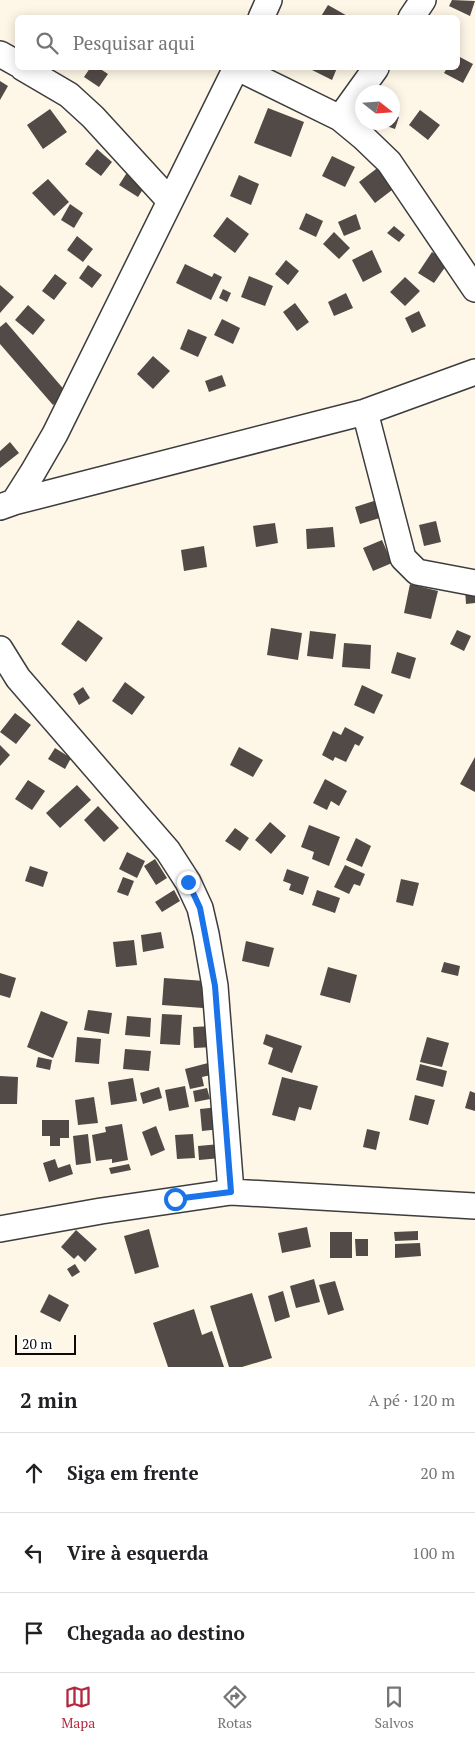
<!DOCTYPE html>
<html lang="pt">
<head>
<meta charset="utf-8">
<style>
  :root { --surface:#fff; --page:#f6f6f6; --text:#202124; --muted:#757577; --line:#e0e0e0; --accent:#b2293d }
  body { margin:0; font-family:"PT Serif",serif; background:var(--page); color:var(--text) }
  .compass { position:absolute; left:355px; top:85px; width:45px; height:45px; border-radius:50%; background:var(--surface); box-shadow:0 2px 12px #0003; rotate:107deg }
  .scale { position:absolute; left:15px; bottom:12px; width:61px; box-sizing:border-box; padding-left:5px; border:2px solid #0a0a0a; border-top:0; font-size:14px; line-height:18px; white-space:nowrap; color:#0a0a0a; -webkit-text-stroke:4px #fff; paint-order:stroke }
  .stop { position:absolute; width:15px; height:15px; margin:-11px; border:4px solid #1a73e8; border-radius:50%; background:#fff }
  .stop.end { background:#1a73e8; border-color:#fff; box-shadow:0 1px 5px #0008 }
  .list { margin:0; padding:0; list-style:none }
  h2 { display:flex; justify-content:space-between; align-items:center; height:65px; margin:0; padding:0 20px; font-size:21px }
  h2 small { font-size:16px; font-weight:400; color:var(--muted) }
  .list li { display:grid; grid-template-columns:32px 1fr auto; gap:15px; align-items:center; box-sizing:border-box; height:80px; padding:0 20px; border-top:1px solid var(--line) }
  .list b { display:block; font-size:19px; white-space:nowrap }
  .list em { font-size:16px; font-style:normal; color:var(--muted) }
  .icon { flex:none; width:28px; height:28px; fill:none; stroke:currentColor; stroke-width:2; stroke-linecap:round; stroke-linejoin:round }
  .map { position:relative; flex:none; width:475px; height:1367px; overflow:hidden }
  .search { position:absolute; background:var(--surface); box-shadow:0 2px 12px #0003; left:15px; right:15px; top:15px; height:55px; display:flex; align-items:center; gap:12px; box-sizing:border-box; padding:0 18px; border-radius:8px; color:var(--muted); font-size:19px }
  .sheet { height:305px; background:var(--surface) }
  nav { display:flex; justify-content:space-around; align-items:center; box-sizing:border-box; height:70px; border-top:1px solid var(--line); background:var(--surface); font-size:14px; color:var(--muted) }
  nav a { display:grid; justify-items:center; gap:2px }
  nav .on { color:var(--accent) }
  .map>svg:first-child { display:block }
</style>
</head>
<body>
<div class="map">
<svg width="475" height="1367" viewBox="0 0 475 1367">
  <rect width="100%" height="100%" fill="#fef7e7"/>
  <!-- building -->
  <path fill="#524a47" d="M452 0 475 1 470 16 449 6Z
    M328 5 351 18H320Z
    M458 56 473 64 463 83 444 73 447 68H458Z
    M90 68H99L108 74 99 87 84 77Z
    M313 68H337L332 80 312 70Z
    M0 81 8 86 0 100Z
    M268 108 304 122 291 157 254 143Z
    M50 109 67 132 43 149 27 125Z
    M420 110 440 125 428 140 409 125Z
    M392 115 399 117 395 129 378 123 392 122Z
    M97 149 112 162 101 176 85 164Z
    M332 156 355 167 345 187 322 176Z
    M380 166 396 187 375 203 359 182Z
    M128 171 147 183 138 197 119 185Z
    M239 175 259 184 251 205 230 196Z
    M48 179 69 202 54 216 32 193Z
    M70 204 83 213 74 228 61 220Z
    M306 213 323 221 316 237 299 229Z
    M356 214 361 229 344 236 338 222Z
    M227 217 249 234 235 253 213 236Z
    M394 226 405 235 399 242 387 233Z
    M334 232 350 248 339 259 323 244Z
    M77 236 93 249 83 262 67 250Z
    M372 250 382 272 363 282 352 260Z
    M432 252 448 263 434 283 418 273Z
    M286 260 299 271 288 285 275 274Z
    M185 264 212 277 214 273 222 277 211 300 176 283Z
    M88 265 102 275 92 288 79 278Z
    M55 274 67 283 54 300 42 291Z
    M249 276 273 286 265 306 241 297Z
    M405 277 420 291 405 306 390 292Z
    M0 285 14 297 0 313Z
    M223 289 231 293 227 302 219 298Z
    M346 293 353 308 334 316 328 302Z
    M295 303 309 322 297 331 283 312Z
    M28 305 45 320 33 335 15 320Z
    M419 311 426 326 412 333 405 318Z
    M222 319 240 328 233 344 214 335Z
    M6 322 67 393 53 405 0 344V327Z
    M188 329 207 337 198 357 180 349Z
    M153 356 170 371 153 389 137 374Z
    M222 375 226 386 209 392 205 381Z
    M10 442 19 453 0 468V451Z
    M377 500 383 517 360 524 355 507Z
    M436 521 441 542 424 546 419 525Z
    M275 523 278 543 256 547 253 526Z
    M333 527 335 547 307 549 306 529Z
    M382 540 392 563 373 571 363 548Z
    M204 546 207 567 184 571 181 550Z
    M410 584 438 591 431 619 404 613Z
    M465 589H475V603L466 604Z
    M78 620 103 638 86 662 61 644Z
    M271 628 302 633 298 660 267 655Z
    M457 630 471 636 464 651 450 644Z
    M310 631 336 634 333 659 307 656Z
    M344 643 371 645 370 669 342 667Z
    M397 652 416 658 410 679 391 673Z
    M125 682 145 697 132 715 112 701Z
    M362 685 383 695 374 714 354 705Z
    M83 687 90 698 79 705 73 694Z
    M15 713 31 725 16 744 0 732Z
    M345 727 364 737 359 746 355 744 346 762 335 757 333 761 322 755 333 731 341 735Z
    M0 745 10 755 0 766Z
    M239 747 263 760 253 777 230 765Z
    M55 748 71 758 65 769 48 759Z
    M475 757V792L460 784Z
    M325 779 347 791 339 806 331 801 327 810 313 803Z
    M28 780 45 791 32 810 15 799Z
    M77 785 91 800 60 828 46 813Z
    M98 806 119 828 104 842 84 820Z
    M270 822 286 836 271 854 255 840Z
    M309 825 340 837 329 866 312 859 314 852 301 847Z
    M235 828 249 838 240 851 225 841Z
    M356 838 371 846 362 867 346 860Z
    M127 852 145 861 137 878 119 869Z
    M155 859 167 878 156 885 144 866Z
    M345 865 365 874 360 886 354 884 349 894 334 887Z
    M30 866 48 872 43 887 25 881Z
    M287 869 309 877 303 895 289 890 291 884 283 881Z
    M123 877 134 881 128 896 117 892Z
    M401 879 419 883 413 906 396 902Z
    M174 890 180 901 162 912 155 902Z
    M317 890 340 898 335 913 312 905Z
    M161 932 164 948 143 952 141 935Z
    M134 940 137 965 116 967 113 942Z
    M246 941 274 948 269 967 242 961Z
    M444 962 460 966 458 976 441 972Z
    M328 967 357 975 350 1003 320 995Z
    M0 973 16 978 10 998 0 995Z
    M164 978 205 981 203 1008 162 1005Z
    M88 1010 112 1013 109 1034 84 1030Z
    M41 1011 68 1022 53 1058 27 1047Z
    M162 1014 182 1015 180 1045 160 1044Z
    M127 1016 151 1018 150 1037 125 1035Z
    M213 1026 214 1047 194 1048 193 1027Z
    M266 1034 302 1046 292 1073 268 1064 273 1048 263 1044Z
    M77 1037 101 1039 99 1064 75 1062Z
    M427 1037 449 1043 442 1067 420 1062Z
    M125 1049 151 1051 149 1071 123 1069Z
    M38 1057 52 1060 50 1070 36 1067Z
    M208 1063 211 1075 202 1077 204 1086 190 1089 185 1069Z
    M420 1064 447 1071 443 1087 416 1080Z
    M0 1076 18 1077 17 1104H0Z
    M282 1077 318 1086 311 1110 299 1107 295 1121 272 1115Z
    M133 1078 137 1101 111 1105 108 1082Z
    M185 1086 189 1107 169 1111 165 1090Z
    M159 1087 162 1098 143 1104 140 1093Z
    M207 1088 210 1099 195 1102 193 1091Z
    M470 1091 475 1093V1111L465 1108Z
    M415 1095 435 1100 428 1125 409 1120Z
    M94 1097 98 1123 78 1125 75 1100Z
    M219 1107 221 1129 202 1131 200 1109Z
    M42 1120H69V1138H60V1146H50V1136H42Z
    M122 1124 128 1160 112 1163V1159L96 1161 92 1135 106 1132 105 1127Z
    M156 1126 165 1150 151 1156 142 1132Z
    M367 1129 380 1132 376 1150 363 1147Z
    M88 1134 91 1163 76 1165 73 1136Z
    M193 1134 195 1158 177 1159 175 1135Z
    M220 1144 221 1158 199 1160 198 1146Z
    M55 1159 58 1168 70 1164 73 1174 49 1182 43 1163Z
    M129 1164 131 1170 111 1174 109 1168Z
    M307 1227 311 1247 282 1253 278 1233Z
    M149 1229 159 1267 135 1274 124 1236Z
    M76 1230 97 1249 85 1262 78 1255 74 1259 61 1247Z
    M418 1231V1240L395 1241 394 1232Z
    M330 1232H352V1258H330Z
    M355 1239H368V1256H356Z
    M420 1243 421 1256 395 1258V1244Z
    M75 1264 80 1272 72 1277 67 1269Z
    M314 1279 320 1302 296 1308 290 1286Z
    M335 1281 344 1310 328 1315 319 1285Z
    M283 1291 290 1317 275 1322 268 1296Z
    M252 1293 272 1358 242 1367H229L210 1306Z
    M49 1294 69 1305 60 1322 40 1312Z
    M194 1309 202 1335 212 1331 224 1367H168L153 1323Z"/>
  <g fill="none" stroke-linecap="round" stroke-linejoin="round">
    <defs>
      <path id="minor" d="M261 18 269 0
        M411 18 423 0
        M0 54 18 64
        M23 68 69 95 93 117 170 201
        M238 68 340 118 363 137 389 162 475 289
        M340 118 376 68
        M365 412 403 558 417 572 475 583
        M14 502 33 472 55 434 236 68
        M0 507 14 502 365 412 475 372
        M0 649 18 678 168 851 188 882 200 908 206 934 215 986 231 1192
        M0 1229 101 1211 231 1192 475 1206"/>
    </defs>
    <!-- minor casing -->
    <use href="#minor" stroke="#3d3d3d" stroke-width="28"/>
    <!-- minor -->
    <use href="#minor" stroke="#fff" stroke-width="25"/>
  </g>
  <g fill="none" stroke-linecap="round" stroke-linejoin="round">
    <!-- route -->
    <path stroke="#1a73e8" stroke-width="6" d="M175 1199 231 1192 215 986 200 908 188 882"/>
  </g>
</svg>
<svg class="compass" viewBox="-18 -18 36 36"><path d="M0-13l5 13h-10z" fill="#e53935"/><path d="M0 13l5-13h-10z" fill="#757577"/></svg>
<div class="scale">20 m</div>
<div class="stop" style="left:175px;top:1199px"></div>
<div class="stop end" style="left:188px;top:882px"></div>
<div class="search"><svg class="icon" aria-label="search" viewBox="0 0 24 24"><circle cx="10" cy="10" r="6"/><path d="M15 15l6 6"/></svg>Pesquisar aqui</div>
</div>
<section class="sheet">
<h2>2 min<small>A pé · 120 m</small></h2>
<ul class="list">
<li><svg class="icon" aria-label="ahead" viewBox="0 0 24 24"><path d="M12 20V5M6 11l6-6 6 6"/></svg><div><b>Siga em frente</b></div><em>20 m</em></li>
<li><svg class="icon" aria-label="left" viewBox="0 0 24 24"><path d="M17 20v-9H6M10 6l-5 5 5 5"/></svg><div><b>Vire à esquerda</b></div><em>100 m</em></li>
<li><svg class="icon" aria-label="arrive" viewBox="0 0 24 24"><path d="M6 21V4h12l-3 4 3 4H6"/></svg><div><b>Chegada ao destino</b></div></li>
</ul>
</section>
<nav>
<a class="on"><svg class="icon" aria-label="map" viewBox="0 0 24 24"><path d="M3 6l6-2 6 2 6-2v14l-6 2-6-2-6 2zM9 4v14M15 6v14"/></svg>Mapa</a>
<a><svg class="icon" aria-label="directions" viewBox="0 0 24 24"><path d="M12 3l9 9-9 9-9-9zM9 14v-3h6M13 9l2 2-2 2"/></svg>Rotas</a>
<a><svg class="icon" aria-label="saved" viewBox="0 0 24 24"><path d="M7 4h10v16l-5-4-5 4z"/></svg>Salvos</a>
</nav>
</body>
</html>
